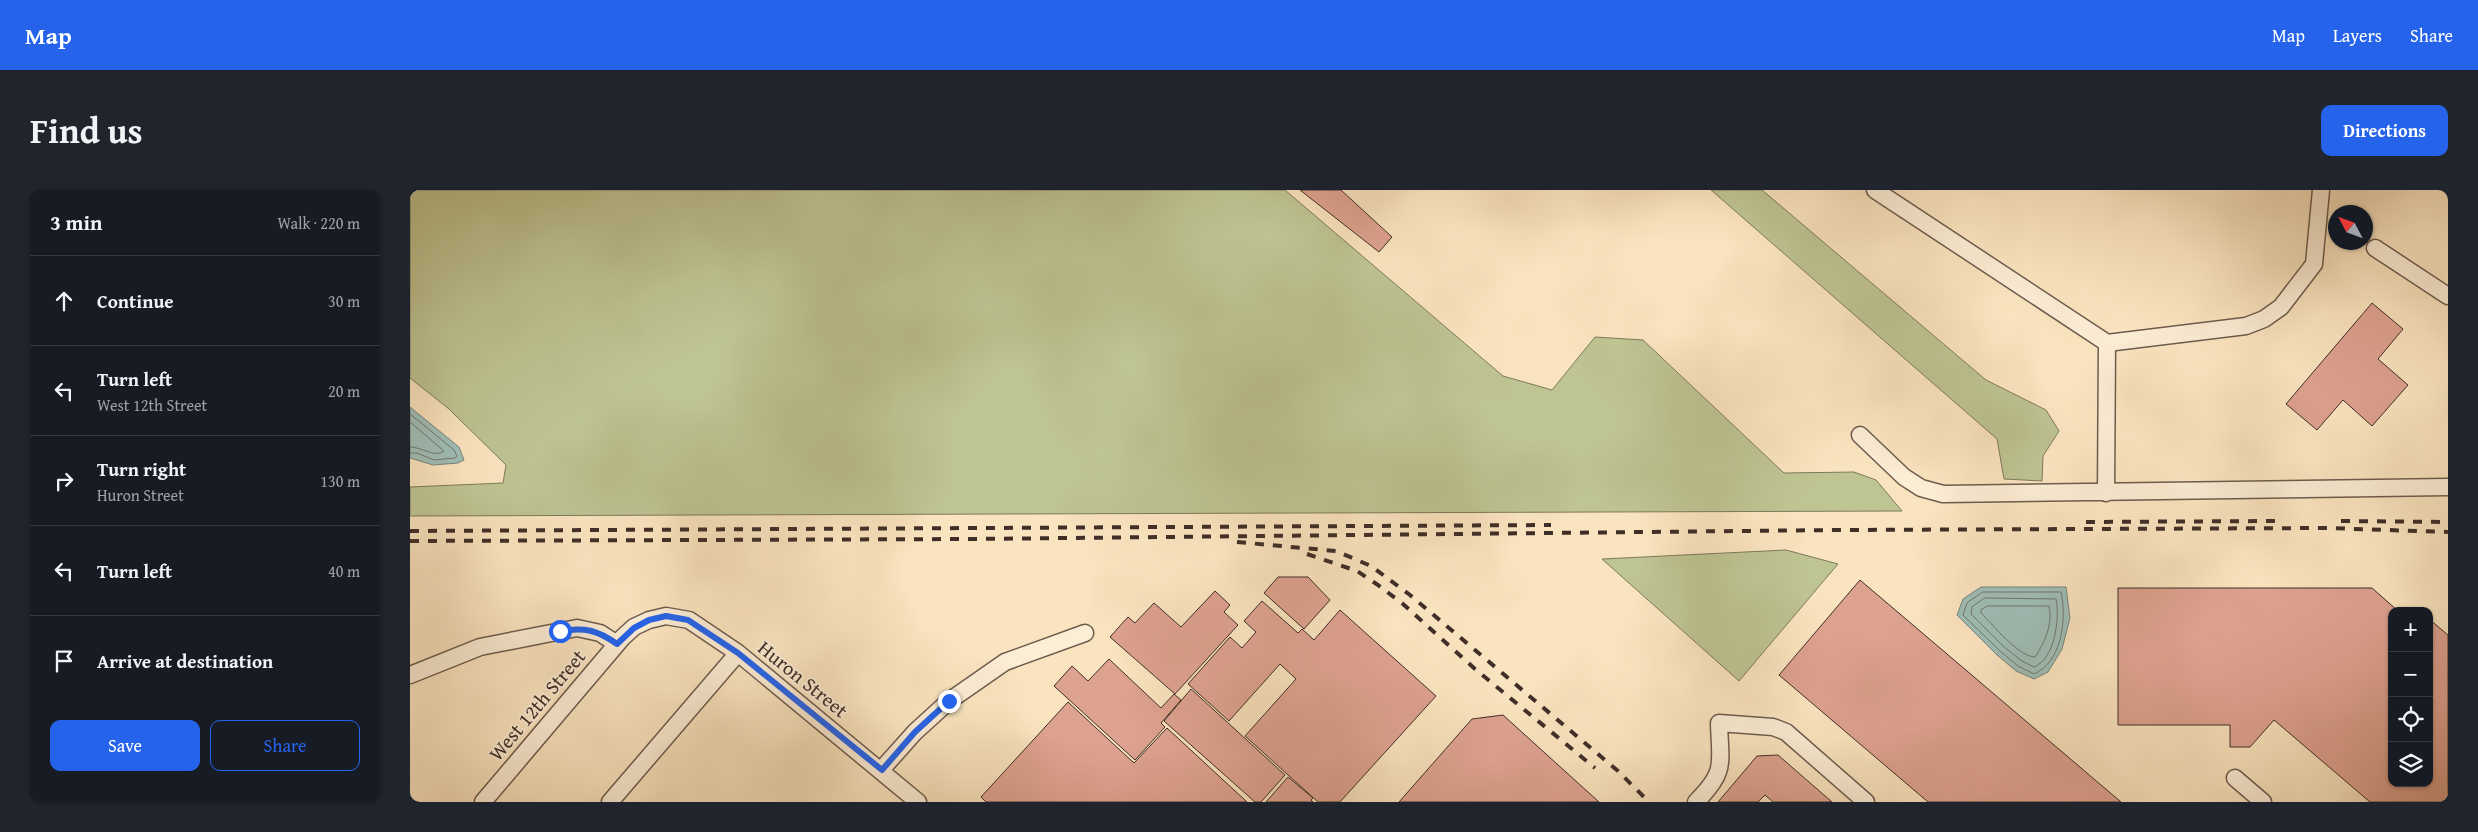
<!DOCTYPE html>
<html lang="en">
<head>
<meta charset="utf-8">
<style>
  :root { --surface:#171b24; --page:#20242c; --text:#f1f3f6; --muted:#9ea1a6; --line:#363941; --accent:#2563eb }
  body { margin:0; font-family:"Gentium Book Plus",serif; background:var(--page); color:var(--text) }
  .controls { position:absolute; right:15px; bottom:15px; display:grid; overflow:hidden; border-radius:10px; box-shadow:0 1px 4px #0004 }
  .controls button { width:45px; height:45px; display:grid; place-items:center; padding:0; border:0; border-bottom:1px solid var(--line); background:var(--surface); color:var(--text); font:25px sans-serif }
  .compass { position:absolute; left:1918px; top:15px; width:45px; height:45px; border-radius:50%; background:var(--surface); box-shadow:0 1px 4px #0004; rotate:311deg }
  .stop { position:absolute; width:15px; height:15px; margin:-11px; border:4px solid #2563eb; border-radius:50%; background:#fff }
  .stop.end { background:#2563eb; border-color:#fff; box-shadow:0 1px 5px #0008 }
  .list { margin:0; padding:0; list-style:none }
  h2 { display:flex; justify-content:space-between; align-items:center; height:65px; margin:0; padding:0 20px; font-size:21px }
  h2 small { font-size:16px; font-weight:400; color:var(--muted) }
  .list li { display:grid; grid-template-columns:32px 1fr auto; gap:15px; align-items:center; box-sizing:border-box; height:90px; padding:0 20px; border-top:1px solid var(--line) }
  .list b { display:block; font-size:19px; white-space:nowrap }
  .list p { margin:0; font-size:16px; white-space:nowrap; color:var(--muted) }
  .list em { font-size:16px; font-style:normal; color:var(--muted) }
  .actions { display:flex; gap:10px; padding:15px 20px }
  .actions a { flex:1; padding:11px 0; border:1px solid var(--accent); border-radius:10px; text-align:center; font-size:18px; color:var(--accent) }
  .actions .main { background:var(--accent); color:#fff }
  .icon { flex:none; width:28px; height:28px; fill:none; stroke:currentColor; stroke-width:2; stroke-linecap:round; stroke-linejoin:round }
  .map { position:relative; flex:none; width:2038px; height:612px; overflow:hidden; border-radius:10px }
  header { display:flex; align-items:center; gap:30px; box-sizing:border-box; height:70px; padding:0 25px; background:var(--accent); color:#fff }
  header strong { font-size:24px }
  nav { display:flex; gap:28px; margin-inline-start:auto; font-size:18px }
  .intro { display:flex; align-items:center; justify-content:space-between; box-sizing:border-box; height:120px; padding:0 30px }
  h1 { margin:0; font-size:35px }
  .button { padding:12px 22px; border-radius:10px; background:var(--accent); color:#fff; font-size:18px; font-weight:700 }
  main { display:flex; gap:30px; padding:0 30px }
  aside { flex:1; background:var(--surface); border-radius:10px; box-shadow:0 1px 4px #0004 }
  .map>svg:first-child { display:block }
</style>
</head>
<body>
<header>
<strong>Map</strong>
<nav><a>Map</a><a>Layers</a><a>Share</a></nav>
</header>
<div class="intro"><h1>Find us</h1><a class="button">Directions</a></div>
<main>
<aside>
<h2>3 min<small>Walk · 220 m</small></h2>
<ul class="list">
<li><svg class="icon" aria-label="ahead" viewBox="0 0 24 24"><path d="M12 20V5M6 11l6-6 6 6"/></svg><div><b>Continue</b></div><em>30 m</em></li>
<li><svg class="icon" aria-label="left" viewBox="0 0 24 24"><path d="M17 20v-9H6M10 6l-5 5 5 5"/></svg><div><b>Turn left</b><p>West 12th Street</p></div><em>20 m</em></li>
<li><svg class="icon" aria-label="right" viewBox="0 0 24 24"><path d="M7 20v-9h11M14 6l5 5-5 5"/></svg><div><b>Turn right</b><p>Huron Street</p></div><em>130 m</em></li>
<li><svg class="icon" aria-label="left" viewBox="0 0 24 24"><path d="M17 20v-9H6M10 6l-5 5 5 5"/></svg><div><b>Turn left</b></div><em>40 m</em></li>
<li><svg class="icon" aria-label="arrive" viewBox="0 0 24 24"><path d="M6 21V4h12l-3 4 3 4H6"/></svg><div><b>Arrive at destination</b></div></li>
</ul>
<div class="actions"><a class="main">Save</a><a>Share</a></div>
</aside>
<div class="map">
<svg width="2038" height="612" viewBox="0 0 2038 612">
  <rect width="100%" height="100%" fill="#fae4bf"/>
  <filter id="stains"><feTurbulence type="fractalNoise" baseFrequency=".004" numOctaves="4"/><feColorMatrix values="0 0 0 0 .2 0 0 0 0 .09 0 0 0 0 .02 0 0 0 .5 -.17"/></filter>
  <radialGradient id="worn" r=".72"><stop offset=".6" stop-color="#630" stop-opacity="0"/><stop offset="1" stop-color="#630" stop-opacity=".3"/></radialGradient>
  <!-- green -->
  <path fill="#bec492" stroke="#7e795d" d="M0 0H875L1093 186 1142 200 1185 147 1233 150 1374 283 1444 282 1466 290 1492 321 0 326V297L93 293 96 275 39 219 0 188Z
    M1301 0H1352L1576 190 1636 220 1649 241 1633 266 1632 291 1594 289 1587 249Z
    M1376 360 1428 374 1329 491 1192 369Z"/>
  <!-- water -->
  <path fill="#9fbeb7" stroke="#79847e" d="M0 217 49 257 54 270 48 273 23 275 0 268Z
    M1571 397H1656L1660 428 1652 459 1638 482 1624 489 1606 481 1587 465 1547 425 1553 409Z"/>
  <g fill="none" stroke-linecap="round" stroke-linejoin="round">
    <!-- shore -->
    <path stroke="#6f7670" stroke-width="1" d="M0 224 44 260 47 266 45 268 24 270 7 263H0
      M0 232 34 261C25 268 12 257 0 257
      M1573 402H1651C1657 429 1652 472 1624 484L1608 476 1590 461 1553 425 1557 413Z
      M1575 408 1646 409C1650 428 1645 469 1624 477L1612 471 1594 457 1561 424 1562 417Z
      M1578 416H1639C1643 434 1635 452 1625 467 1609 467 1583 435 1571 423V420Z"/>
  </g>
  <!-- building -->
  <path fill="#dea290" stroke="#3f2e28" d="M890 0H931L982 47 969 62Z
    M1962 113 1993 139 1968 169 1998 195 1962 236 1933 210 1907 240 1876 214Z
    M868 387H898L920 410 894 439 854 403Z
    M1450 390 1711 612H1518L1369 485Z
    M1708 398H1962L1988 421H1982V593H2019V429L2038 445V612H1960L1864 530 1840 557H1820V535H1708Z
    M805 401 820 415 814 422 828 435 765 504 700 447 718 427 725 433 744 413 771 437Z
    M852 411 888 443 892 439 904 450 930 420 1026 506 930 612H908L835 546 886 489 870 474 819 531 778 494 820 447 832 458 846 442 834 431Z
    M699 469 751 518 764 504 771 510 751 533 755 537 725 570 644 496 662 476 678 491Z
    M781 499 875 585 851 612H845L754 531Z
    M658 512 724 573 757 538 837 612H576L571 607Z
    M1093 525 1189 612H989L1062 529Z
    M1368 565 1422 612H1363L1355 605 1348 612H1308L1347 566Z
    M878 587 903 608 901 610 903 612H856Z"/>
  <g fill="none" stroke-linecap="round" stroke-linejoin="round">
    <defs>
      <path id="minor" d="M1465 0 1697 153 1836 136 1854 129 1871 117 1904 74 1911 0
        M1965 58 2038 106
        M1450 245 1494 287 1511 298 1533 304 2038 297
        M1696 303 1697 153
        M0 485 70 457 167 438 190 443 207 454
        M471 580 505 542 539 511 595 472 675 443
        M1825 588 1853 612
        M73 612 212 448 224 437 239 430 256 426 279 430 328 463 508 612
        M200 612 328 463
        M1286 612C1317 581 1310 574 1309 533L1363 537 1376 542 1456 612"/>
    </defs>
    <!-- minor casing -->
    <use href="#minor" stroke="#6e5c4e" stroke-width="19"/>
    <!-- minor -->
    <use href="#minor" stroke="#fcedd5" stroke-width="16"/>
    <!-- rail -->
    <path stroke="#3f2e28" stroke-width="4" stroke-dasharray="9 9" stroke-linecap="butt" d="M1931 331 2038 332
      M1676 332 1866 331
      M0 341 1141 335
      M0 351 562 349 1428 340 1917 338 2038 342
      M827 352 926 361 961 376 1000 405 1208 581 1239 612
      M897 364 947 381 968 395 993 414 1065 479 1185 578"/>
  </g>
  <g fill="none" stroke-linecap="round" stroke-linejoin="round">
    <!-- route -->
    <path stroke="#2563eb" stroke-width="6" d="M150 441C175 437 187 440 207 454L224 438 239 430 256 426 278 430 328 463 472 580 505 542 539 511"/>
  </g>
  <g text-anchor="middle" stroke-width="4" stroke-linejoin="round" paint-order="stroke">
    <!-- street labels -->
    <g font-size="20" fill="#3f2e28" stroke="#fcedd5">
      <text transform="translate(393 489) rotate(39)" y="7">Huron Street</text>
      <text transform="translate(127 515) rotate(-50)" y="7">West 12th Street</text>
    </g>
  </g>
  <rect width="100%" height="100%" filter="url(#stains)"/>
  <rect width="100%" height="100%" fill="url(#worn)"/>
</svg>
<div class="controls">
<button>+</button>
<button>−</button>
<button><svg class="icon" aria-label="locate" viewBox="0 0 24 24"><circle cx="12" cy="12" r="6"/><path d="M12 2v4M12 18v4M2 12h4M18 12h4"/></svg></button>
<button><svg class="icon" aria-label="layers" viewBox="0 0 24 24"><path d="M12 4l9 5-9 5-9-5zM3 14l9 5 9-5"/></svg></button>
</div>
<svg class="compass" viewBox="-18 -18 36 36"><path d="M0-13l5 13h-10z" fill="#e53935"/><path d="M0 13l5-13h-10z" fill="#9ea1a6"/></svg>
<div class="stop" style="left:150px;top:441px"></div>
<div class="stop end" style="left:539px;top:511px"></div>
</div>
</main>
</body>
</html>
